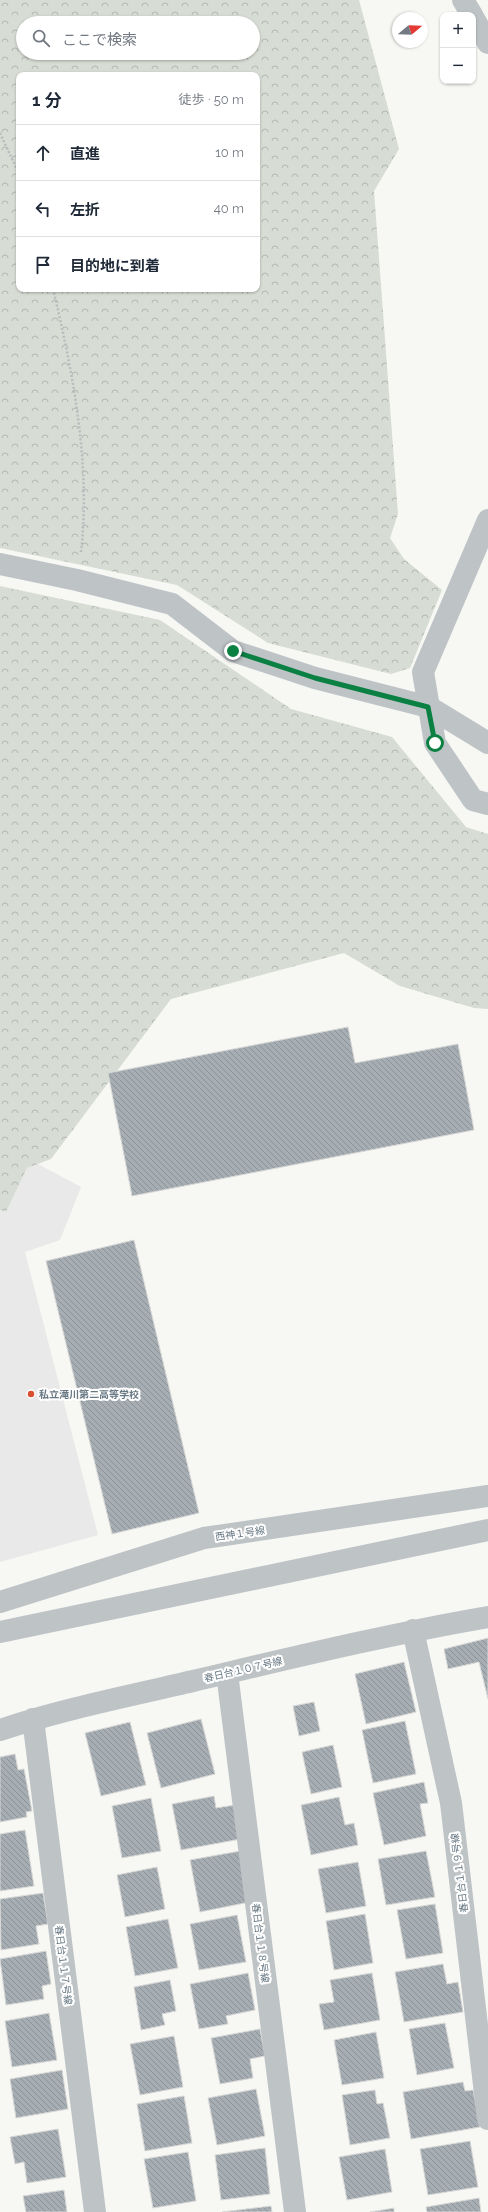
<!DOCTYPE html>
<html lang="ja">
<head>
<meta charset="utf-8">
<style>
  :root { --surface:#fff; --page:#f6f6f7; --text:#1f2937; --muted:#747a83; --line:#e0e1e3 }
  body { margin:0; font-family:Raleway,"Noto Sans JP",sans-serif; background:var(--page); color:var(--text) }
  .controls { position:absolute; right:12px; top:12px; display:grid; overflow:hidden; border-radius:8px; box-shadow:0 1px 3px #0004 }
  .controls button { width:36px; height:36px; display:grid; place-items:center; padding:0; border:0; border-bottom:1px solid var(--line); background:var(--surface); color:var(--text); font:20px sans-serif }
  .compass { position:absolute; left:392px; top:12px; width:36px; height:36px; border-radius:50%; background:var(--surface); box-shadow:0 1px 3px #0004; rotate:71deg }
  .stop { position:absolute; width:12px; height:12px; margin:-9px; border:3px solid #0b8043; border-radius:50%; background:#fff }
  .stop.end { background:#0b8043; border-color:#fff; box-shadow:0 1px 4px #0008 }
  .list { margin:0; padding:0; list-style:none }
  h2 { display:flex; justify-content:space-between; align-items:center; height:52px; margin:0; padding:0 16px; font-size:17px }
  h2 small { font-size:13px; font-weight:400; color:var(--muted) }
  .list li { display:grid; grid-template-columns:26px 1fr auto; gap:12px; align-items:center; box-sizing:border-box; height:56px; padding:0 16px; border-top:1px solid var(--line) }
  .list b { display:block; font-size:15px; white-space:nowrap }
  .list em { font-size:13px; font-style:normal; color:var(--muted) }
  .icon { flex:none; width:22px; height:22px; fill:none; stroke:currentColor; stroke-width:2; stroke-linecap:round; stroke-linejoin:round }
  .map { position:relative; flex:none; width:488px; height:2212px; overflow:hidden }
  .search { position:absolute; background:var(--surface); box-shadow:0 1px 3px #0004; left:16px; top:16px; width:244px; height:44px; display:flex; align-items:center; gap:10px; box-sizing:border-box; padding:0 14px; border-radius:22px; color:var(--muted); font-size:15px }
  .panel { position:absolute; background:var(--surface); box-shadow:0 1px 3px #0004; left:16px; top:72px; width:244px; height:220px; border-radius:8px }
  .map>svg:first-child { display:block }
</style>
</head>
<body>
<div class="map">
<svg width="488" height="2212" viewBox="0 0 488 2212">
  <defs>
    <pattern id="forest-crowns" width="20" height="18" patternUnits="userSpaceOnUse"><rect width="20" height="18" fill="#d7dcd4"/><path d="M2 6a3 3 0 1 1 6 0M12 15a3 3 0 1 1 6 0" fill="none" stroke="#b2b7b2"/></pattern>
    <pattern id="building-back-hatch" width="6" height="6" patternUnits="userSpaceOnUse"><rect width="6" height="6" fill="#a6aeb4"/><path d="M-1 5l2 2M0 0l6 6M5-1l2 2" fill="none" stroke="#8b9298"/></pattern>
  </defs>
  <rect width="100%" height="100%" fill="#f7f7f4"/>
  <!-- built -->
  <path fill="#e8e9e8" d="M38 1164 81 1187 60 1240 25 1252 98 1535 0 1562V1210L6 1212 27 1168Z"/>
  <!-- forest -->
  <path fill="url(#forest-crowns)" fill-rule="evenodd" d="M0 0H359L399 149 374 191 398 514 390 538 404 559 442 590 410 668 391 674 268 643 177 585 0 548ZM23 23H253V53H23ZM19 75H257V289H19Z
    M0 586 160 620 291 709 392 737 466 827 488 834V1009L474 1008 400 986 344 953 171 999 51 1159 27 1168 6 1212 0 1210Z"/>
  <!-- building -->
  <path fill="url(#building-back-hatch)" stroke="#d9d9d7" d="M348 1027 355 1063 458 1044 474 1130 132 1196 108 1073Z
    M134 1240 199 1513 112 1534 46 1261Z
    M488 1638V1699L479 1662 448 1669 444 1649Z
    M404 1662 416 1712 366 1724 355 1674Z
    M314 1702 320 1731 299 1736 293 1706Z
    M201 1719 215 1774 161 1788 147 1733Z
    M405 1721 416 1774 373 1783 362 1730Z
    M130 1722 146 1785 101 1796 85 1733Z
    M333 1745 342 1787 311 1794 302 1752Z
    M15 1754 18 1770 24 1769 32 1811 26 1812 27 1817 0 1822V1757Z
    M424 1782 428 1803 420 1804 426 1836 384 1845 373 1793Z
    M214 1796 216 1808 235 1805 241 1839 181 1850 172 1804Z
    M339 1797 345 1825 354 1823 358 1845 311 1855 301 1805Z
    M151 1798 161 1851 122 1858 112 1806Z
    M25 1830 34 1886 0 1891V1834Z
    M240 1851 250 1902 200 1912 190 1860Z
    M426 1851 435 1897 386 1905 378 1859Z
    M358 1862 366 1906 326 1913 318 1869Z
    M157 1867 165 1909 125 1917 117 1875Z
    M43 1893 48 1924 36 1926 39 1944 1 1950 0 1899Z
    M435 1904 443 1953 406 1959 397 1910Z
    M365 1914 373 1963 334 1970 326 1921Z
    M237 1915 246 1962 199 1970 190 1924Z
    M168 1919 178 1968 135 1976 126 1927Z
    M46 1951 51 1984 42 1986 44 1999 6 2005 0 1959Z
    M443 1964 447 1984 458 1982 463 2012 404 2022 395 1972Z
    M248 1973 255 2010 226 2016 228 2024 199 2029 190 1984Z
    M372 1973 380 2020 324 2030 319 2004 334 2002 330 1980Z
    M170 1980 176 2011 162 2014 165 2025 141 2030 134 1987Z
    M49 2013 57 2060 12 2067 5 2021Z
    M445 2023 454 2068 417 2075 409 2029Z
    M260 2029 265 2056 250 2059 253 2078 220 2084 211 2038Z
    M376 2032 384 2078 342 2085 334 2040Z
    M174 2036 183 2087 140 2095 130 2044Z
    M62 2070 68 2109 16 2118 10 2079Z
    M463 2082 465 2091 473 2090 480 2127 411 2139 403 2092Z
    M256 2089 265 2136 217 2145 208 2098Z
    M375 2090 377 2104 383 2103 390 2138 350 2145 342 2095Z
    M184 2096 192 2143 145 2151 137 2104Z
    M58 2129 66 2177 27 2183 24 2162 15 2164 10 2137Z
    M470 2141 478 2187 428 2195 420 2149Z
    M265 2148 270 2194 221 2200 215 2155Z
    M385 2149 392 2192 347 2200 339 2157Z
    M188 2152 196 2201 153 2208 144 2159Z
    M64 2190 67 2212H26L23 2196Z
    M479 2198 481 2212H427L426 2207Z
    M271 2206 272 2212H222Z
    M394 2208V2212H370Z"/>
  <g fill="none" stroke-linecap="round" stroke-linejoin="round">
    <!-- path -->
    <path stroke="#b9bcbe" stroke-width="2.5" stroke-dasharray="2 2" stroke-linecap="butt" d="M0 133 19 174
      M53 289C73 372 91 466 81 552"/>
    <!-- minor -->
    <path stroke="#bec3c6" stroke-width="22" d="M463 0 472 15
      M473 17 488 43
      M488 520 423 672 435 743 473 800 488 804
      M0 564 77 580 172 604 233 651 315 678 429 707 488 743
      M0 1602 204 1538 488 1496
      M413 1630 451 1803 488 2119
      M0 1632 488 1530
      M227 1673 295 2212
      M33 1719 95 2212
      M0 1730C63 1709 129 1696 193 1681 291 1658 389 1634 488 1617"/>
  </g>
  <g fill="none" stroke-linecap="round" stroke-linejoin="round">
    <!-- route -->
    <path stroke="#0b8043" stroke-width="5" d="M233 651 315 678 428 707 435 743"/>
  </g>
  <!-- markers -->
  <circle fill="#da4f31" stroke="#fff" stroke-width="1.5" cx="31" cy="1394" r="4"/>
  <g text-anchor="middle" stroke-width="4" stroke-linejoin="round" paint-order="stroke">
    <!-- poi labels -->
    <g font-size="10" font-weight="bold" fill="#687984" stroke="#fff" text-anchor="start">
      <text x="39" y="1398">私立滝川第二高等学校</text>
    </g>
    <!-- street labels -->
    <g font-size="10" fill="#687984" stroke="#fff">
      <text transform="translate(240 1533) rotate(-8)" y="4">西神１号線</text>
      <text transform="translate(243 1669) rotate(-13)" y="4">春日台１０７号線</text>
      <text transform="translate(459 1873) rotate(-97)" y="4">春日台１１９号線</text>
      <text transform="translate(261 1943) rotate(83)" y="4">春日台１１８号線</text>
      <text transform="translate(64 1965) rotate(83)" y="4">春日台１１７号線</text>
    </g>
  </g>
</svg>
<div class="controls">
<button>+</button>
<button>−</button>
</div>
<svg class="compass" viewBox="-18 -18 36 36"><path d="M0-13l5 13h-10z" fill="#e53935"/><path d="M0 13l5-13h-10z" fill="#747a83"/></svg>
<div class="stop" style="left:435px;top:743px"></div>
<div class="stop end" style="left:233px;top:651px"></div>
<div class="search"><svg class="icon" aria-label="search" viewBox="0 0 24 24"><circle cx="10" cy="10" r="6"/><path d="M15 15l6 6"/></svg>ここで検索</div>
<section class="panel">
<h2>1 分<small>徒歩 · 50 m</small></h2>
<ul class="list">
<li><svg class="icon" aria-label="ahead" viewBox="0 0 24 24"><path d="M12 20V5M6 11l6-6 6 6"/></svg><div><b>直進</b></div><em>10 m</em></li>
<li><svg class="icon" aria-label="left" viewBox="0 0 24 24"><path d="M17 20v-9H6M10 6l-5 5 5 5"/></svg><div><b>左折</b></div><em>40 m</em></li>
<li><svg class="icon" aria-label="arrive" viewBox="0 0 24 24"><path d="M6 21V4h12l-3 4 3 4H6"/></svg><div><b>目的地に到着</b></div></li>
</ul>
</section>
</div>
</body>
</html>
